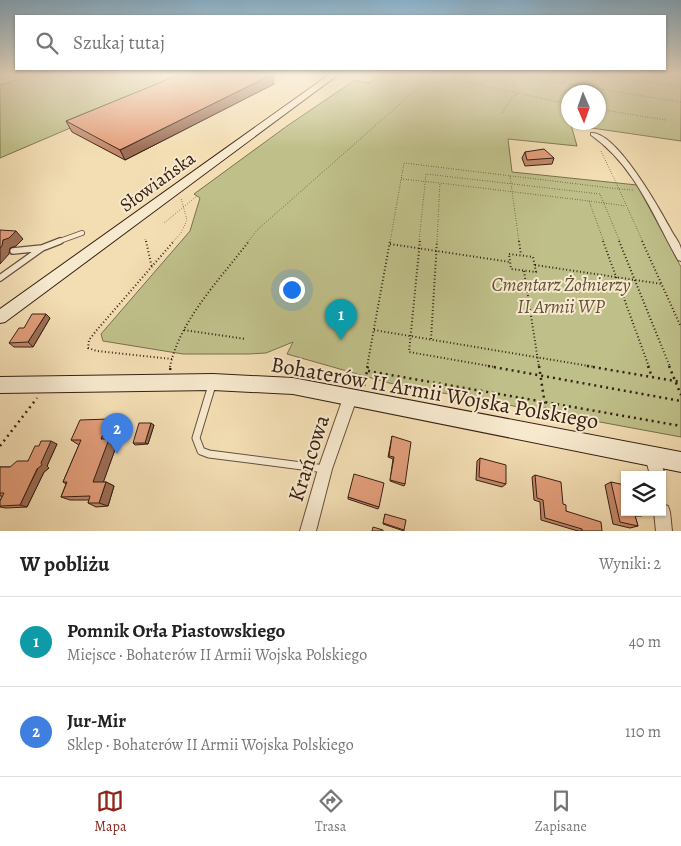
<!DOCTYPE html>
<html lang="pl">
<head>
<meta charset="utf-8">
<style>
  :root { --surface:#fff; --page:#f6f6f6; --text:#222; --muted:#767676; --line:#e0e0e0; --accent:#8f2418 }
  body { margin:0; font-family:Alegreya,serif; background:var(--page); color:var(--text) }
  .controls { position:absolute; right:15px; bottom:15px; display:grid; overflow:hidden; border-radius:0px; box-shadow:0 1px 4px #0004 }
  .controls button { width:45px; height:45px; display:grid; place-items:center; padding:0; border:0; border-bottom:1px solid var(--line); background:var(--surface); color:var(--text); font:25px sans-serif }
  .compass { position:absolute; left:561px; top:85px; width:45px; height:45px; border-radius:50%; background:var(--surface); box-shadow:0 1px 4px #0004; rotate:178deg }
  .you { position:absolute; left:291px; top:289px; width:18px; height:18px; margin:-12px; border:4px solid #fff; border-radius:50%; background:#1a73e8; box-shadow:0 0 0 8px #1a73e833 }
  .badge { display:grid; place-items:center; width:32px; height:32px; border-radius:50%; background:var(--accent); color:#fff; font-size:16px; font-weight:700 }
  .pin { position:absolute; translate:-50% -41px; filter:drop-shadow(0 1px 2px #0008) }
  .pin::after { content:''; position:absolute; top:26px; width:18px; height:15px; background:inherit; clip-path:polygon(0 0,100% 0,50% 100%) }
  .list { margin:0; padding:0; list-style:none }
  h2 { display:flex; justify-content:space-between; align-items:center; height:65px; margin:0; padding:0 20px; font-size:21px }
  h2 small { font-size:16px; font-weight:400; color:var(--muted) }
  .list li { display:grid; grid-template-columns:32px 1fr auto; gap:15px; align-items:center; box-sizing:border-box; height:90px; padding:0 20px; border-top:1px solid var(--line) }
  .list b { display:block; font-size:19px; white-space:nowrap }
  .list p { margin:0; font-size:16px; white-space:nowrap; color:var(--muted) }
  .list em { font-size:16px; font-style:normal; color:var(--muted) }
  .icon { flex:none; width:28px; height:28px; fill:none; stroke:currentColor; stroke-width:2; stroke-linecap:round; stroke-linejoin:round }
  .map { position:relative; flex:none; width:681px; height:531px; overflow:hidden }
  .search { position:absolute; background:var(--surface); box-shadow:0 1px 4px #0004; left:15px; right:15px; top:15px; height:55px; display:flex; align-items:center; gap:12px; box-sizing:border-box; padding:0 18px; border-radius:0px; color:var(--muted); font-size:19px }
  .sheet { height:245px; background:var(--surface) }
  nav { display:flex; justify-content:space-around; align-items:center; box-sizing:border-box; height:70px; border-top:1px solid var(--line); background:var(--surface); font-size:14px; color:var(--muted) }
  nav a { display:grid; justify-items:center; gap:2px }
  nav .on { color:var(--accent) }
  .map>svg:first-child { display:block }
</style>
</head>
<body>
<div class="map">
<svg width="681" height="531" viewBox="0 0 681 531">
  <rect width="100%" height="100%" fill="#f3ddb3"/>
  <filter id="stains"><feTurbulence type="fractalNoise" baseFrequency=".004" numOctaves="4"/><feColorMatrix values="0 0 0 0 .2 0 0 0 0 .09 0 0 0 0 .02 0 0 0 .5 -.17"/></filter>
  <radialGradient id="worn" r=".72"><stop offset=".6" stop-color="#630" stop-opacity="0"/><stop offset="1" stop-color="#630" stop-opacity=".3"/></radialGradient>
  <!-- green -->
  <path fill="#bfbf89" stroke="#7a704e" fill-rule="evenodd" d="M34 74H186L192 76 0 158V85Z
    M382 74H681V141L571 125 577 146 508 139 512 172 637 185 681 267V437L389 383 287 354 293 342 266 353 249 354H183L103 341 101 334 190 231 200 198 194 194 287 126 355 80 369 83ZM568 92H598V122H568Z"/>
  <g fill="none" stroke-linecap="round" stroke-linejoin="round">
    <defs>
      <path id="lane-far2" d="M57 242 82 233"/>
      <path id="lane-far1" d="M13 251 42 248
        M0 278 42 248 60 241"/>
      <path id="lane" d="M212 385 196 438 201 451 209 454 325 469"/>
      <path id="street" d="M591 133C616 131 659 208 670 228 673 235 680 242 681 249 681 252 681 257 681 261L678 260C653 215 634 165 591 135Z
        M350 392 355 393 357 398 332 469 316 531H300L318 469 343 398 345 393Z
        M652 449 657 451 665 475 662 481V475H650L645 456 647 451Z
        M662 504 668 506 670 512 672 531H656L654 512H662Z"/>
      <path id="secondary" d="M330 74H339L5 322 0 323V309Z
        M213 374 293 378 681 452V472L293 394 213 390 0 393V377Z"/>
    </defs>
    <!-- lane-far2 casing -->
    <use href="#lane-far2" stroke="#654f3c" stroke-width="6"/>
    <!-- lane-far1 casing -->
    <use href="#lane-far1" stroke="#654f3c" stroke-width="8"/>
    <!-- lane casing -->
    <use href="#lane" stroke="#654f3c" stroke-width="9"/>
    <!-- street casing -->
    <use href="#street" stroke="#654f3c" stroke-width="2"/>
    <!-- secondary casing -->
    <use href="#secondary" stroke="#362014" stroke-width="2"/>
    <!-- path-far2 -->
    <path stroke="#362014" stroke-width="1" stroke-dasharray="0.5 2" stroke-linecap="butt" d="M429 74 568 104
      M490 74 505 78 508 74
      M597 74 681 87
      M517 76 681 102
      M452 79 456 74
      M480 84 488 74
      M0 85 31 74
      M587 92 588 74
      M598 109 665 120
      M502 113 513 96 517 95 513 86 518 74
      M587 122V129
      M601 151 619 189 633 190
      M510 176 519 242
      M401 179 440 183
      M589 201 626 206
      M164 223 197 196
      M145 239 146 242
      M173 242 181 233 187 220 181 198
      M248 242 257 230 434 74
      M390 242 404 163 619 189 643 242
      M419 242 426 174 600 194 620 242
      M437 242 440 183 589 201 604 242"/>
    <!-- path-far1 -->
    <path stroke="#362014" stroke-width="2" stroke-dasharray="1 2.5" stroke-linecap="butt" d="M146 241 152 268
      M420 241 409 352 495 367
      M519 241 521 255
      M603 241 649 367
      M619 241 670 367
      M642 241 681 327
      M390 244 510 262
      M509 254 533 257 536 272 511 269Z
      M535 265 662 284
      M524 271 539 367
      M184 330 246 339
      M374 330 595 367
      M431 339 437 241
      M172 359 97 351 88 348 89 340 96 331 174 241
      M170 367C179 321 221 278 249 241
      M367 367 390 241"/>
    <!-- path -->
    <path stroke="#362014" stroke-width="2.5" stroke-dasharray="2 4" stroke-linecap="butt" d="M488 366 681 401
      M539 366 547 418
      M587 366 681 382
      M648 366 652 377
      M669 366 681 395
      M170 370 171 366
      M368 371 681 426
      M364 386 368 366
      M0 446 37 398"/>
    <!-- lane-far2 -->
    <use href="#lane-far2" stroke="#f7e9ce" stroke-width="4.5"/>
    <!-- lane-far1 -->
    <use href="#lane-far1" stroke="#f7e9ce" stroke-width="5.5"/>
    <!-- lane -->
    <use href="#lane" stroke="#f7e9ce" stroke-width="7"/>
    <!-- street -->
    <use href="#street" fill="#f7e9ce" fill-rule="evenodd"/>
    <!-- secondary -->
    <use href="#secondary" fill="#f7e9ce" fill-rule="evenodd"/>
  </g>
  <!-- wall -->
  <path fill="#c2886a" stroke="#362014" d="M274 84 125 160 72 132 66 121Z
    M525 152 554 158 552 164 525 166 522 158Z
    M50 318 33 347H14L9 343 24 328Z
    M116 425 111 440 117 444 103 482H106L114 486 108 506 96 507 88 503 89 500H70L61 497 66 484 63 482 79 445 71 440Z
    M154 425 148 444 135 445 133 443Z
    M392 436 405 484 404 486 390 481 393 459 388 457Z
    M57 444 47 466 49 468 44 472 27 507 6 508 0 507V501L2 496H0V467H10L28 461Z
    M480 458 506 484 502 487 476 480 477 461Z
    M535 475 563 504 566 511 602 531H578L541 520 540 502 534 500 532 477Z
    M611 482 648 512 649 514 641 516H635L638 526 630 528 613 524 605 485Z
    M348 497 379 507 378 509 348 499Z
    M385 514 404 530V531L383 524Z"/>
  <!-- shaded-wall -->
  <path fill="#9e6f56" stroke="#362014" d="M273 74 274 84 125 160 120 150Z
    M16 231 23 239 16 246 10 248 9 254 0 264V248L3 240Z
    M46 314 50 318 33 347 28 342Z
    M109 419 116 425 111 440 117 444 102 486 93 482 101 439Z
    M151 423 154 425 148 444 145 443Z
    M51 441 57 444 47 466 49 468 44 472 27 507 20 505Z
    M106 482 114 486 108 506 99 503Z"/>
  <!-- building -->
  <path fill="#e29e7b" stroke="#362014" d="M181 74H273L120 150 66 121Z
    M544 149 554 158 527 160 525 152Z
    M0 230 16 231 9 238 3 240 2 246 0 248Z
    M32 314H46L28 342 9 343 19 328H24Z
    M109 419 101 439H109L93 482H106L99 503H88L90 496 61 497 67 482H63L81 440H71L80 420Z
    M139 423H151L145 443H133Z
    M392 436 411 442 405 484 390 480 394 457 389 456Z
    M41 441H51L41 463 42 465 37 469 20 505 0 506V501L4 493H0V467H10L17 461H28L35 446H39Z
    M480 458 506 465V484L479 477Z
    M354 474 384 483 379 507 348 497Z
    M535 475 561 482 563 504 566 505V511L601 522 602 531H582V529L545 518 543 500 537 498Z
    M611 482 625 485V512H634L638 526 620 522Z
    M635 512H648L649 514Z
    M385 514 406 520 404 530 383 523Z
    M373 527 383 530V531H372Z"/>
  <!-- sky -->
  <linearGradient id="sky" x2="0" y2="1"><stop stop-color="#8ab6d3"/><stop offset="0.5" stop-color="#faf0dd"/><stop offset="1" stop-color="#faf0dd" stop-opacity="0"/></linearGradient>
  <rect width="681" height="149" fill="url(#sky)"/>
  <g text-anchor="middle" stroke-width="4" stroke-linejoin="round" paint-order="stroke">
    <!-- street labels -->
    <g font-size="19" fill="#362014" stroke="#f7e9ce">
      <text transform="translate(157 181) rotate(-36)" y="7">Słowiańska</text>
    </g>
    <!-- park labels -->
    <g font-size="19" font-style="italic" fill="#5f5037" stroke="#f7e9ce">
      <text x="561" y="291">Cmentarz Żołnierzy<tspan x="561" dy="22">II Armii WP</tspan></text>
    </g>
    <!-- near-street labels -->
    <g font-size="22" fill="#362014" stroke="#f7e9ce">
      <text transform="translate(435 392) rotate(10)" y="8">Bohaterów II Armii Wojska Polskiego</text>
      <text transform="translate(308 458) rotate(-72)" y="8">Krańcowa</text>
    </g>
  </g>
  <rect width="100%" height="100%" filter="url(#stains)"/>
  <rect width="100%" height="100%" fill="url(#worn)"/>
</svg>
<div class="controls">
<button><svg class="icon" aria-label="layers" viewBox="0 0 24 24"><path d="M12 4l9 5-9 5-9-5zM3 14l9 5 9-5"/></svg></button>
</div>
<svg class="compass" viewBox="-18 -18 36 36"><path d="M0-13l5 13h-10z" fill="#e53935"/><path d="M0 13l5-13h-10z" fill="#767676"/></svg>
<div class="you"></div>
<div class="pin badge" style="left:341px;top:340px;background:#0f9aa8">1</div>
<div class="pin badge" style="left:117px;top:454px;background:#3f7fe0">2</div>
<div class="search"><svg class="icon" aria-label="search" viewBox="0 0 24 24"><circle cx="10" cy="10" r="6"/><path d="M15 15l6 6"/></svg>Szukaj tutaj</div>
</div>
<section class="sheet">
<h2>W pobliżu<small>Wyniki: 2</small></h2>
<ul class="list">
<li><span class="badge" style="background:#0f9aa8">1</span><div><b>Pomnik Orła Piastowskiego</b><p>Miejsce · Bohaterów II Armii Wojska Polskiego</p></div><em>40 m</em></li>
<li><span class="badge" style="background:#3f7fe0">2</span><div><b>Jur-Mir</b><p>Sklep · Bohaterów II Armii Wojska Polskiego</p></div><em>110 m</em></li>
</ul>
</section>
<nav>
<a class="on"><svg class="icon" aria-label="map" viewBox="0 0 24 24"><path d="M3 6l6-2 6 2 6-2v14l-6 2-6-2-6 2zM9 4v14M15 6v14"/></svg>Mapa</a>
<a><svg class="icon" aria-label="directions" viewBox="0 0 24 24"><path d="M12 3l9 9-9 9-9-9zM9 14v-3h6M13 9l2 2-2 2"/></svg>Trasa</a>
<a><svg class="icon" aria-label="saved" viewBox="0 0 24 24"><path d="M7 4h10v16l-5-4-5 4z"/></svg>Zapisane</a>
</nav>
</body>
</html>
